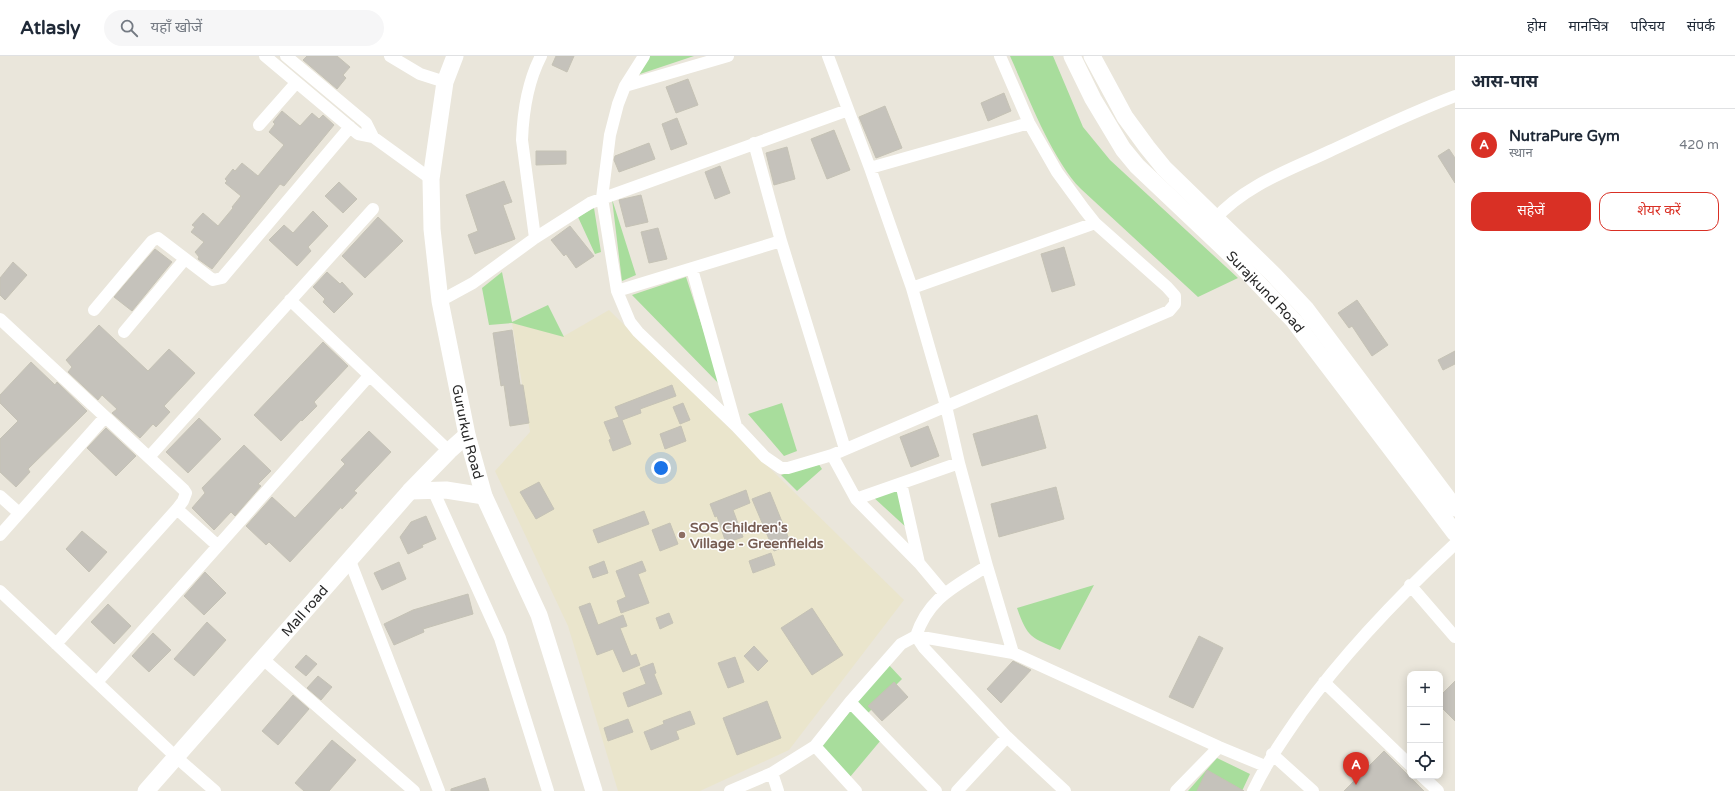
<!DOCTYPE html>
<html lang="hi">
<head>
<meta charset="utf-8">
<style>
  :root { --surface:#fff; --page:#f6f6f7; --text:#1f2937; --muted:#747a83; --line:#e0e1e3; --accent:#d93025 }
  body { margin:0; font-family:"Varela Round","Noto Sans Devanagari",sans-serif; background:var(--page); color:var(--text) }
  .controls { position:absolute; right:12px; bottom:12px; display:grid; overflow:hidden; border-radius:8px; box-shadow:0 2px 10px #0003 }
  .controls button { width:36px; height:36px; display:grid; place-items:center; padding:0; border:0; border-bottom:1px solid var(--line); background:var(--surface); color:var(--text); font:20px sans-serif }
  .you { position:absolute; left:661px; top:412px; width:14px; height:14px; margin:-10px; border:3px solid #fff; border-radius:50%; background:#1a73e8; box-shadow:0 0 0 6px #1a73e833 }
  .badge { display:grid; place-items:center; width:26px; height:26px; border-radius:50%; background:var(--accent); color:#fff; font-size:13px; font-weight:700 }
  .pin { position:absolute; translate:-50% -33px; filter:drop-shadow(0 1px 2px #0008) }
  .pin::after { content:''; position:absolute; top:21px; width:14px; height:12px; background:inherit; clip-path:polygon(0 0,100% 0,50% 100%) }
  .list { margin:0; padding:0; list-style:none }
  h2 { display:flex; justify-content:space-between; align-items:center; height:52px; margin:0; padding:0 16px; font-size:17px }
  h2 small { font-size:13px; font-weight:400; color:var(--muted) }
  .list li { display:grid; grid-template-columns:26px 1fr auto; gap:12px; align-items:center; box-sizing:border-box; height:72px; padding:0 16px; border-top:1px solid var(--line) }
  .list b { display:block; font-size:15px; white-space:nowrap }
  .list p { margin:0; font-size:13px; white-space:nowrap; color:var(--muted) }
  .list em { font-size:13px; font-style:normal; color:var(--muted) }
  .actions { display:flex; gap:8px; padding:12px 16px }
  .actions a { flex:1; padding:9px 0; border:1px solid var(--accent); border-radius:12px; text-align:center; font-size:14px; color:var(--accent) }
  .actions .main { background:var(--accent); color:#fff }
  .icon { flex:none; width:22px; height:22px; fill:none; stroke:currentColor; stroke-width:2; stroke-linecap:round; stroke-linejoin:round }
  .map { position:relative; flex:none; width:1455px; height:735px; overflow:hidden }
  header { display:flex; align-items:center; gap:24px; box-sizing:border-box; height:56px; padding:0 20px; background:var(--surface); border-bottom:1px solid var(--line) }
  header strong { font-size:19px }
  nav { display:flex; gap:22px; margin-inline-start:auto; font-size:14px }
  .search { width:280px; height:36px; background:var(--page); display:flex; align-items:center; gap:10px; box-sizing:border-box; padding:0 14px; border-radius:22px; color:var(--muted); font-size:15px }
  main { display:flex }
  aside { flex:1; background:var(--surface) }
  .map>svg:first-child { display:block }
</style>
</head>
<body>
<header>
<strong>Atlasly</strong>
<div class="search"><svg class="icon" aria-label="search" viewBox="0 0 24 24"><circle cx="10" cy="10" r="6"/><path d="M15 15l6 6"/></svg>यहाँ खोजें</div>
<nav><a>होम</a><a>मानचित्र</a><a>परिचय</a><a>संपर्क</a></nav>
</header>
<main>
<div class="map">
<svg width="1455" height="735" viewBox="0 0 1455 735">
  <rect width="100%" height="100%" fill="#eae6db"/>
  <!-- education -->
  <path fill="#eae5cc" d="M609 254 904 544 789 694 700 735H618L568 570 495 415 530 376 512 267 564 280Z"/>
  <!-- green -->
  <path fill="#a8dd9c" d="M648 0H694L634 20Z
    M1010 0H1053L1083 71 1110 104 1238 222 1198 241 1081 133C1051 102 1028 40 1010 0Z
    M612 143 636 219 622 225Z
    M594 152 601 196 595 198 578 161Z
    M502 216 512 266 548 249 564 281 512 267 489 269 482 232Z
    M686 221 722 331 632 239Z
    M782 347 797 395 784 400 748 358Z
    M818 407 822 413 797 435 781 419Z
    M897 430 908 473 872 440Z
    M1094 529 1060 594C1031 581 1028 583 1017 552Z
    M888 608 902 623 861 664 881 684 850 721 821 691Z
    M1217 702 1250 718 1242 735H1188Z"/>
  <!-- building -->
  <path fill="#c5c2bb" stroke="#c5c2b5" d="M307 0H337L350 11 343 19 346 22 337 33 303 4Z
    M556 0H574L567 16 552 9Z
    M688 23 698 49 676 57 666 31Z
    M1004 37 1011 55 988 65 981 47Z
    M885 50 902 92 876 102 859 61Z
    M282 55 300 70 312 57 319 63 323 59 334 69 284 130 280 128 212 213 198 203 199 201 195 196 204 186 191 176 195 171 192 169 203 157 218 170 233 152 232 151 241 140 225 127 227 125 225 123 233 113 235 115 242 107 258 120 284 89 269 76 275 68 273 66Z
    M677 62 687 88 671 94 662 68Z
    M834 74 850 114 827 123 811 83Z
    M649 87 655 103 619 116 614 104 615 100Z
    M787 91 795 123 774 129 766 97Z
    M1449 93 1455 102V127L1438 100Z
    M536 95H566V108L536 109Z
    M720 110 730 137 715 143 705 116Z
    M504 125 512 146 503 149 515 183 475 198 468 179 478 175 466 139Z
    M339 126 357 143 343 157 325 140Z
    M641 139 648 166 626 171 619 144Z
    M313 155 328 170 308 191 311 195 297 210 269 184 284 169 293 177Z
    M378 161 403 185 365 222 342 200Z
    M570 170 594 200 576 212 566 198 564 200 551 184Z
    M658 172 667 203 649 207 641 176Z
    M1064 191 1075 229 1052 236 1041 198Z
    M155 193 172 206 132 255 114 241Z
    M13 206 27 219 5 244 0 239V222Z
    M327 216 340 228 342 226 353 238 334 257 323 246 325 243 313 231Z
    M1357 244 1388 289 1372 300 1352 270 1349 272 1338 257Z
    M99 269 148 315 169 293 195 317 164 350 170 356 156 371 153 368 140 382 112 357 117 353 102 339 98 344 68 316 72 311 66 304Z
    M512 274 520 329H523L529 367 510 370 504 329 501 330 493 277Z
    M323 286 348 310 314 346 317 350 302 365 301 364 281 385 254 359Z
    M1455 295V308L1443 314 1438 304Z
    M31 306 55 329 57 326 87 355 28 413 30 416 16 431 0 416V383L18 365 0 347V339Z
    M672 329 676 340 640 353 641 357 622 364 631 388 613 395 609 384 611 383 604 366 619 361 615 351Z
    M683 347 690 364 680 368 673 351Z
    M1037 359 1046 392 982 410 973 378Z
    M199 362 221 383 188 417 166 396Z
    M681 370 686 385 665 393 660 378Z
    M928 370 939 400 911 411 900 381Z
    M106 372 136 400 116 420 87 392Z
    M369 375 391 396 354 435 357 437 342 453 341 451 290 506 269 486 266 489 246 470 272 441 295 462 345 408 341 404Z
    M244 389 271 415 258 428 261 430 235 460 231 456 214 474 192 452 205 437 202 432Z
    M539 426 554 453 536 463 520 436Z
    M1056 431 1064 463 999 481 991 448Z
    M746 434 750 447 733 454 743 481 726 487 717 460 715 461 710 448Z
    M770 436 791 488 774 495 752 443Z
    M644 455 649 468 598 487 593 474Z
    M426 460 436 483 422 489 423 491 408 498 400 481 411 466Z
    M670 467 678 488 660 495 652 474Z
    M82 475 107 496 89 516 66 493Z
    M771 497 775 509 753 517 749 505Z
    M604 505 608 517 593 522 589 511Z
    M642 505 646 515 638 518 649 547 621 557 617 545 626 541 616 515Z
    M399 506 406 523 382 534 374 517Z
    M205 516 226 537 204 559 184 540Z
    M468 538 473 558 423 573 424 576 394 589 384 568 413 554Z
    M590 547 598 569 623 559 627 570 620 572 631 600 636 598 640 609 623 616 613 593 597 599 579 551Z
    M108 548 131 570 114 588 91 566Z
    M812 552 843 599 812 619 781 572Z
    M669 557 673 567 660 573 656 562Z
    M207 566 226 584 194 620 174 603Z
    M153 577 171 594 149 616 132 600Z
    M1199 580 1223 592 1193 652 1169 641Z
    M754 590 768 605 758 615 744 600Z
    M306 599 317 608 306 620 295 611Z
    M735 601 744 626 728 632 718 607Z
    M1013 605 1031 614 1001 647 987 633Z
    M653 607 656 617 654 618 662 638 628 651 623 637 646 628 640 612Z
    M318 620 332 631 321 644 307 632Z
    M1455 625V665L1440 650V640Z
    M894 626 908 641 882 665 868 650Z
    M293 639 309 653 278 689 262 675Z
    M767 645 781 682 737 699 723 662Z
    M690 655 695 668 676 675 679 683 651 694 644 676 664 668 663 665Z
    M628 663 633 676 608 685 604 672Z
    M332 684 356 704 329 735H304L295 727Z
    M1384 695 1424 735H1344Z
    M1207 714 1244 735H1197Z
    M485 722 489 735H451V733Z"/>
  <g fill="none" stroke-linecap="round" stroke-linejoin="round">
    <!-- street -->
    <path stroke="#fff" stroke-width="12" d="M265 0 358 78 373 81 431 123
      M286 0 366 67 373 81
      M390 0 420 18 445 26
      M644 0 625 30 618 48 610 79 602 142 617 235 630 266 638 276 736 370 765 401 781 412H788L832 399 1169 255 1175 248V240L1167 231 1095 167 1084 153 1057 116 1029 67 1000 0
      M828 0 870 112 912 232 946 350 959 407 987 510 1013 597
      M625 30 728 0
      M259 69 296 27
      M754 87 781 185 845 393
      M870 112 1029 67
      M1215 163C1245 129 1290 114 1330 95 1371 76 1412 56 1455 40
      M535 182 522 84C523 57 528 25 541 0
      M692 213 736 370
      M912 232 1095 167
      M617 235 781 185
      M290 244 449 395
      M440 245 473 227 535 182 590 147 848 54
      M94 254 152 185 158 182 213 224 222 222 350 71
      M0 263 184 434 186 437 183 445 177 453 56 588
      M124 276 185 203
      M832 399 856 443 919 507 945 538
      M149 401 373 153
      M901 427 919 507
      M433 434 500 582 548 735
      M0 440 19 457
      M856 443 959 407
      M177 453 218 490
      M0 479 105 361
      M350 505 439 735
      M987 510C955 531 929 541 916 580L924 592 1007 681 1065 735
      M1410 529 1455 581
      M0 535 176 701 215 735
      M263 603 414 735
      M97 626 369 320
      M1324 626 1410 709
      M850 646 936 735
      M815 690 856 735
      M1272 698 1313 735
      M772 717 778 735
      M1422 720 1438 735
      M730 735 772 717 815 690 850 646 901 588 916 580 1013 597 1219 691 1265 710
      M957 735 1007 681
      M1176 735 1219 691
      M1253 735C1267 706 1283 683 1301 657 1346 595 1399 540 1455 488"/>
    <!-- secondary -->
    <g stroke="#fff" stroke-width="17">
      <path id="s1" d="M455 0 445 26 431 123 432 173 440 245 467 379 484 440 539 559 594 735"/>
      <path id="s2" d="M1072 0 1093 43 1123 93 1137 110 1232 200 1294 265 1455 477"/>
      <path d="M1092 0 1125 61 1147 91 1164 112 1274 219 1306 253 1455 452"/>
      <path d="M410 435 446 434 484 440"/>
      <path id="s3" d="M146 735 410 435 449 395 467 379"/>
    </g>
  </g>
  <!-- markers -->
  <circle fill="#8d6e63" stroke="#fff" stroke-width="1.5" cx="682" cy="479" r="4"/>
  <g text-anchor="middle" stroke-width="3" stroke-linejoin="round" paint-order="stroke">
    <!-- street labels -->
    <g font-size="14" fill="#292929" stroke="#fff">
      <text dy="5" stroke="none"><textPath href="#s2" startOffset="308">Surajkund Road</textPath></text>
      <text dy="5" stroke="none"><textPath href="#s1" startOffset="382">Gururkul Road</textPath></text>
      <text dy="5" stroke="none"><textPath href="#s3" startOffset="240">Mall road</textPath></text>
    </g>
    <!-- education labels -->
    <g font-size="14" font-weight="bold" fill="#785e54" stroke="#fff" text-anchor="start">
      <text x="690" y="476">SOS Children's<tspan x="690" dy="16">Village - Greenfields</tspan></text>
    </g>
  </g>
</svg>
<div class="controls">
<button>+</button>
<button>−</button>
<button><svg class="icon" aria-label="locate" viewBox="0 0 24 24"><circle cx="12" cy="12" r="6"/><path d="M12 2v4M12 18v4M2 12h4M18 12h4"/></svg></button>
</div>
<div class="you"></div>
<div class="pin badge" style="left:1356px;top:729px">A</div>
</div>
<aside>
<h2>आस-पास<small></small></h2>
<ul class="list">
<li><span class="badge">A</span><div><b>NutraPure Gym</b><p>स्थान</p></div><em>420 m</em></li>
</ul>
<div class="actions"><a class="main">सहेजें</a><a>शेयर करें</a></div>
</aside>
</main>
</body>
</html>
